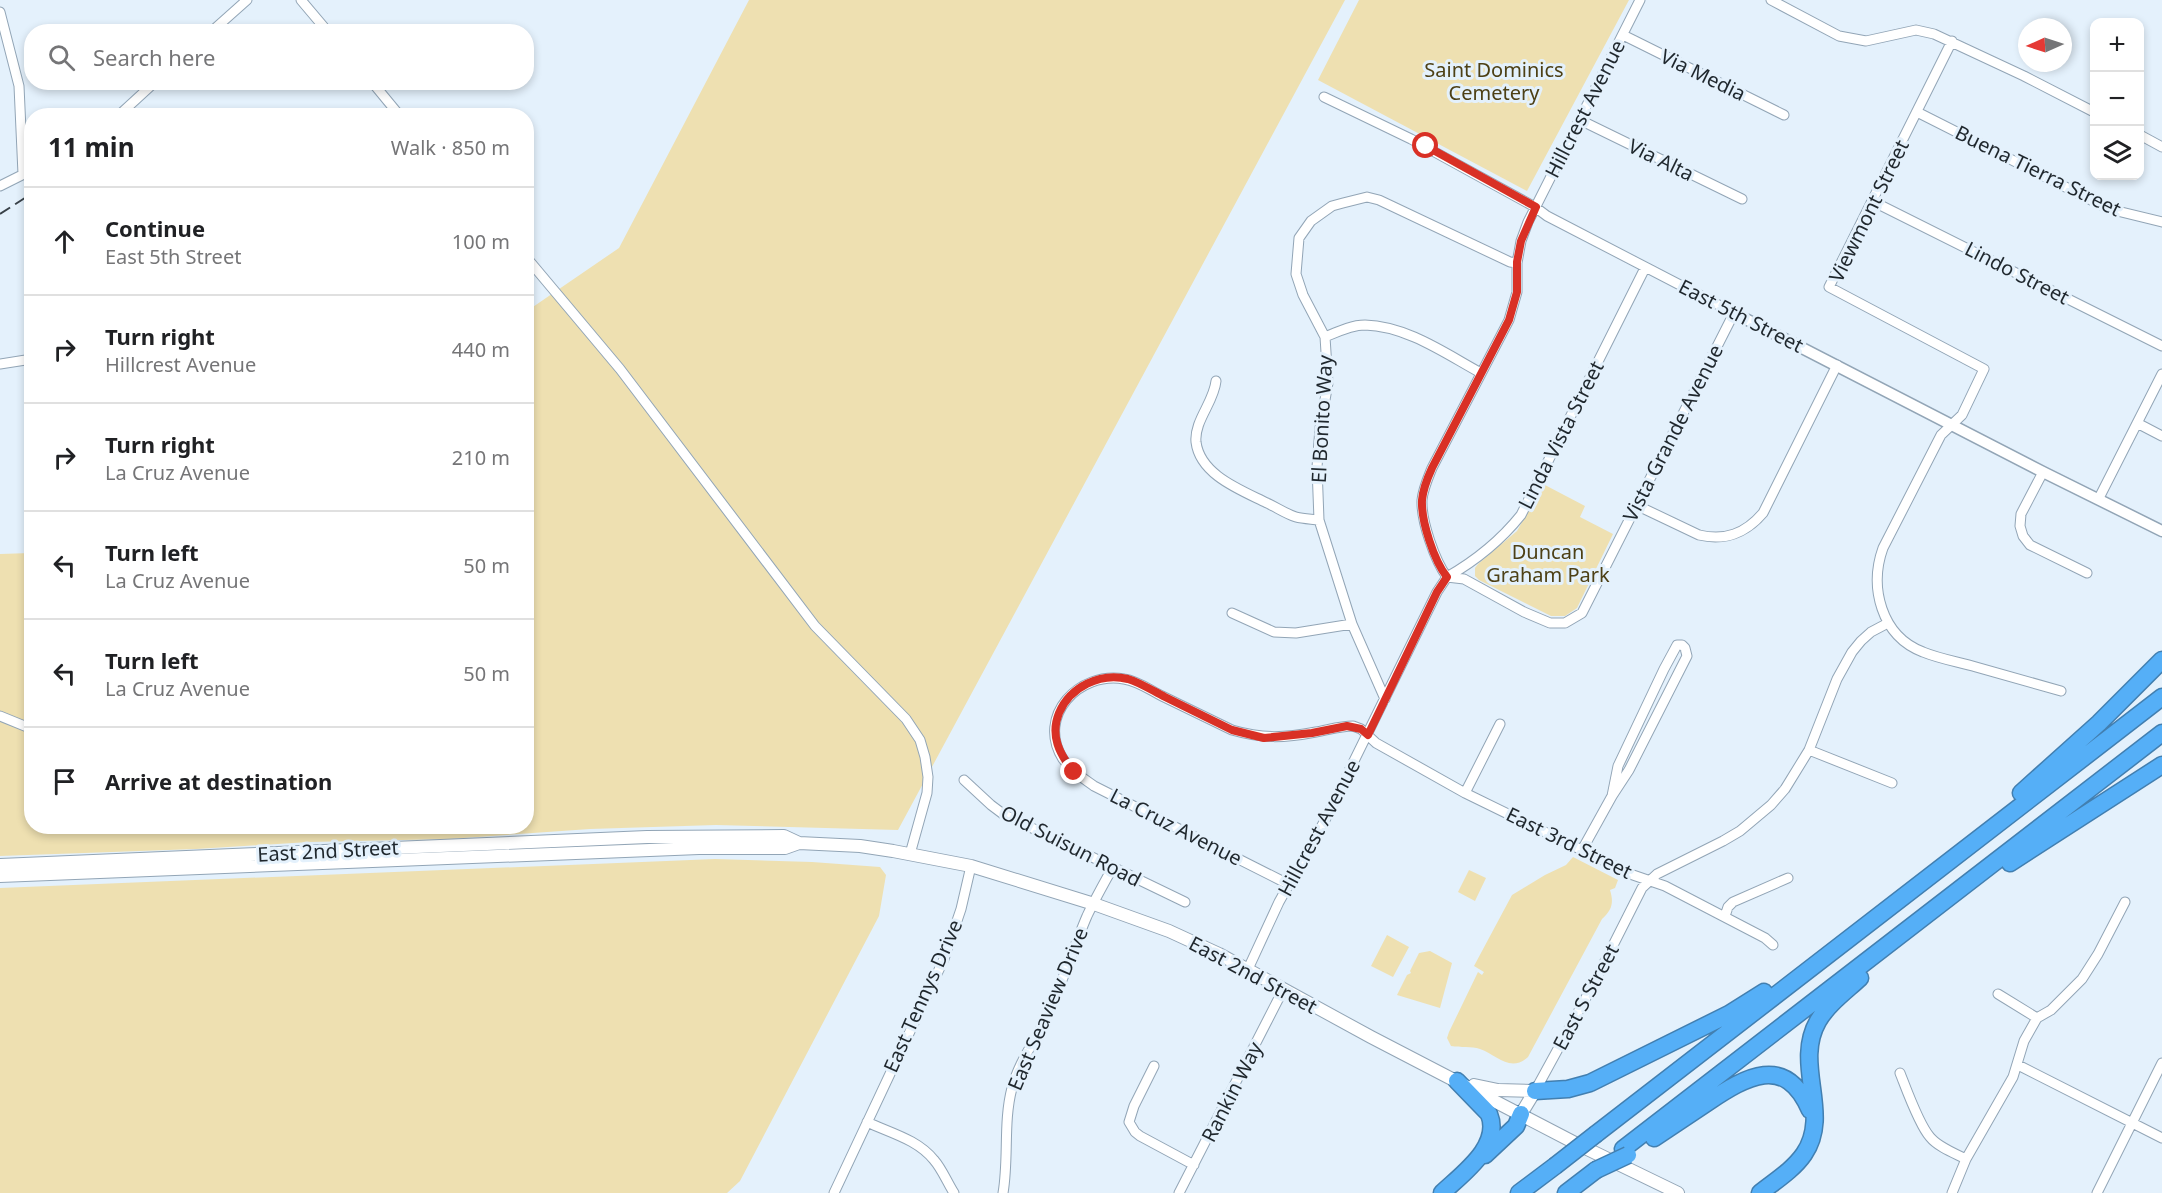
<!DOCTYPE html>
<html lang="en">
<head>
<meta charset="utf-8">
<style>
  :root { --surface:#fff; --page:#f2f2f2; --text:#202124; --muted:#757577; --line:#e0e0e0 }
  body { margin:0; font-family:"Noto Sans",sans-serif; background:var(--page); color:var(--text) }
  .controls { position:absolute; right:18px; top:18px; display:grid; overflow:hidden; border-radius:12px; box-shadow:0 3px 9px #0003 }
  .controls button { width:54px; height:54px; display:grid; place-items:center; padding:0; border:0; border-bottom:2px solid var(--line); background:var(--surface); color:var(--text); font:30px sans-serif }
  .compass { position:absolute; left:2018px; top:18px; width:54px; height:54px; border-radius:50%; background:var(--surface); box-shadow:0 3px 9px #0003; rotate:267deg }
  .stop { position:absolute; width:18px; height:18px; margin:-14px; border:4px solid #d93025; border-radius:50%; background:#fff }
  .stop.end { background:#d93025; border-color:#fff; box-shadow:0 2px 6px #0008 }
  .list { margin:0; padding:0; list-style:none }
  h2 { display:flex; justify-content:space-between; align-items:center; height:78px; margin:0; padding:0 24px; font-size:26px }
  h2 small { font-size:20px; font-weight:400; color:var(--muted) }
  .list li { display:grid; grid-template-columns:39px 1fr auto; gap:18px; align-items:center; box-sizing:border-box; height:108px; padding:0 24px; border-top:2px solid var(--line) }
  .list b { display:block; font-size:22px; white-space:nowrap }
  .list p { margin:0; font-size:20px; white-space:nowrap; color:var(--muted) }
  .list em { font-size:20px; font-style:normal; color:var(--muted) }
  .icon { flex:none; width:33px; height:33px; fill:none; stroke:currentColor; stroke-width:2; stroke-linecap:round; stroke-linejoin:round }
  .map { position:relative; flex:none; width:2162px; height:1193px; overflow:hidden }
  .search { position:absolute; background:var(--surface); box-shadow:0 3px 9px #0003; left:24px; top:24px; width:510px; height:66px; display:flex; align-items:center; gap:15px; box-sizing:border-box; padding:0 21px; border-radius:24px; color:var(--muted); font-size:22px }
  .panel { position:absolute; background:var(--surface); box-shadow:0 3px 9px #0003; left:24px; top:108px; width:510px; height:726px; border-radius:24px }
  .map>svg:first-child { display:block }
</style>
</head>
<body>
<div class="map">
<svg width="2162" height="1193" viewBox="0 0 2162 1193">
  <rect width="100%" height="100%" fill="#e4f1fc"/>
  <!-- green -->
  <path fill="#eee0b1" d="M749 0H1345L898 830 716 825 590 829 449 839 309 842 196 849 0 856V554L31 553 32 826H526L527 311 619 248Z
    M1359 0H1629L1527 191 1318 80Z
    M1543 484 1585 506 1580 517 1613 534 1577 608 1565 616H1551L1479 580 1475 576V568L1478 564 1517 531Z
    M1573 857 1618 880 1615 888 1610 890C1614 903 1612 910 1602 919L1528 1057C1510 1073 1497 1055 1480 1049 1471 1046 1461 1048 1451 1046L1447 1038 1449 1032 1478 972 1482 975 1484 972 1474 966 1512 895 1545 875 1566 865Z
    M715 859 812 862 880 867 886 875 879 916 740 1181 727 1193H0V888Z
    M1469 870 1486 878 1475 901 1458 892Z
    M1387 935 1409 947 1393 977 1371 966Z
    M1430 951 1452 963 1440 1008 1397 995 1407 975 1411 973 1410 971 1419 953Z"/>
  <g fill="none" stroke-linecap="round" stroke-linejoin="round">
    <defs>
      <path id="minor" d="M301 0 328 32
        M1771 0 1839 36 1866 41 1916 30 1934 34 2024 76 2094 112
        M0 12 19 86 23 174
        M211 32 247 0
        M1623 35 1784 115
        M1952 41 1829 287 1984 369 1962 415 1941 435 1883 548C1869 587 1881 636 1923 652 1940 659 1959 662 1976 667 2005 675 2033 683 2061 691
        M372 82 400 116
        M1324 97 1411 139 1535 207 1547 216 1734 313 1582 613 1565 623H1550L1524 612 1464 579 1447 577
        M1917 112 2109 209 2162 222
        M118 116 155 82
        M1580 120 1742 199
        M2140 135 2162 147
        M0 186 32 170
        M1872 201 2162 346
        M526 257 620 369 815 626 906 719 920 740 925 757 928 777 927 793 910 854
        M1325 337C1337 332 1351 325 1365 325 1407 326 1446 354 1481 373
        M0 364 32 359
        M1216 381C1214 402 1194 421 1196 442 1200 475 1241 490 1267 503 1276 507 1286 514 1296 517 1303 519 1312 519 1319 520
        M2137 423 2162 436
        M2043 472 2021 514 2020 526 2023 536 2030 545 2087 573
        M2099 498 2162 374
        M1636 505 1699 535C1725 541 1745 534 1763 513L1837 365
        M1447 577C1475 561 1501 540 1521 515L1645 268
        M1232 613 1274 632 1296 633 1352 624
        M1385 699 1352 624 1319 520 1317 467 1320 428 1328 383 1325 337 1303 295 1296 274 1299 238 1311 221 1332 206 1343 203 1367 197 1379 200 1510 262 1517 263
        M0 716 32 729
        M1809 750 1892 783
        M964 780 991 805 1003 814 1185 902
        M1465 793 1500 724
        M1582 850 1612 796 1629 770 1687 656 1685 648 1682 645H1677L1664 669 1618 766 1612 796
        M1288 884 1094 786C1083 778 1071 771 1063 759 1036 716 1079 671 1124 679 1138 681 1150 690 1162 696 1185 707 1209 719 1232 730 1263 739 1284 738 1316 732 1328 730 1340 726 1353 726L1361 729 1376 743 1465 793 1633 875 1665 886 1765 938 1773 945
        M1725 916 1728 907 1733 902 1788 878
        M1248 969 1279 902 1324 822 1437 592 1447 577C1435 561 1421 521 1422 500 1423 489 1428 478 1432 468L1509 320 1517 292V263L1521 241 1528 222 1640 0
        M1998 994 2037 1018
        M2018 1065 2162 1138
        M1154 1066 1134 1106 1129 1122 1135 1132 1140 1136 1194 1165
        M1900 1073C1906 1088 1919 1125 1930 1137 1938 1147 1954 1153 1966 1159
        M1535 1091 1594 983 1642 888 1657 874 1723 841 1740 831 1771 805 1785 789 1809 750 1837 679 1852 652 1861 641 1871 632 1888 623
        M867 1122C890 1133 917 1139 934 1160 942 1169 947 1182 954 1193
        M834 1193 944 959 961 909 971 866
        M1003 1193C1009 1158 1003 1122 1012 1088 1018 1064 1033 1044 1044 1022 1061 988 1072 951 1087 916 1095 899 1104 883 1113 867
        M1179 1193 1283 990
        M1952 1193 1966 1159 2013 1077 2024 1041 2037 1018 2051 1010 2082 979 2098 954 2125 902
        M2097 1193 2162 1063"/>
      <path id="tertiary" d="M1734 313 2043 472 2162 531"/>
      <path id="secondary" d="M0 865 647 837 784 836 799 843
        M0 876 699 848H785L799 843 860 846 893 851 971 866 1094 904 1169 931 1219 954 1371 1037 1577 1144 1678 1193
        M1474 1085 1498 1090 1535 1091
        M1521 1114 1535 1091"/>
      <path id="motorway" d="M2021 793 2099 723 2162 660
        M2010 863 2162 765
        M1535 1091 1568 1089 1590 1083 1729 1014 1764 992
        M1596 1134 2162 697
        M1654 1138C1672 1126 1690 1114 1708 1102 1746 1077 1785 1053 1810 1110
        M1623 1149 2162 733
        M1485 1155 1516 1126 1521 1114
        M1442 1193C1462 1174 1502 1146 1489 1114L1457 1081
        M1519 1193 1555 1166
        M1566 1193 1596 1170
        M1760 1193C1775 1181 1793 1170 1804 1154 1832 1113 1793 1065 1818 1021 1828 1004 1846 991 1860 978"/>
    </defs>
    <!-- minor casing -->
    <use href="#minor" stroke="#92a5b6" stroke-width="11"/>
    <!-- tertiary casing -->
    <use href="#tertiary" stroke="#92a5b6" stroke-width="13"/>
    <!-- secondary casing -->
    <use href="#secondary" stroke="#92a5b6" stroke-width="14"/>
    <!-- motorway casing -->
    <use href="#motorway" stroke="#427fb0" stroke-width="19"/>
    <!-- minor -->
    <use href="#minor" stroke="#fff" stroke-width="9"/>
    <!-- tertiary -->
    <use href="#tertiary" stroke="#fff" stroke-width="10"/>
    <!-- secondary -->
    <use href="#secondary" stroke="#fff" stroke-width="12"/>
    <!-- motorway -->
    <use href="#motorway" stroke="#55aff7" stroke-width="16"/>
    <!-- rail -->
    <path stroke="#394249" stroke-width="2" stroke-dasharray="12 6" stroke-linecap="butt" d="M0 214 31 194"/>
    <defs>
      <path id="motorway-bridge" d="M1555 1166 1596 1134
        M1596 1170 1628 1155"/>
    </defs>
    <!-- motorway-bridge casing -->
    <use href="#motorway-bridge" stroke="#427fb0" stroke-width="19" stroke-linecap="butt"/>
    <!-- motorway-bridge -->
    <use href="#motorway-bridge" stroke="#55aff7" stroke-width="16"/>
  </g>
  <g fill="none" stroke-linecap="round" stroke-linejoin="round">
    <!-- route -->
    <path stroke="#d93025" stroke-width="8" d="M1074 772C1059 754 1050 735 1059 713 1070 687 1100 672 1128 679 1141 683 1153 691 1165 697 1187 708 1210 719 1232 730L1264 738 1312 733 1347 726 1361 729 1368 735 1437 592 1447 577C1434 561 1421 521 1422 500 1423 489 1427 479 1432 468L1509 320 1517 292V262L1521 241 1536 207 1426 146"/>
  </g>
  <g text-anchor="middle" stroke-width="6" stroke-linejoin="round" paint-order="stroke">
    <!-- park labels -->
    <g font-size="20" fill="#4d4015" stroke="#e4f1fc">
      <text x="1494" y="77">Saint Dominics<tspan x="1494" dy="23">Cemetery</tspan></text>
      <text x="1548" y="559">Duncan<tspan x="1548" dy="23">Graham Park</tspan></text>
    </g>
    <!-- street labels -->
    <g font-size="20" fill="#1f272d" stroke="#e4f1fc">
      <text transform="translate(1703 75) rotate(26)" y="7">Via Media</text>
      <text transform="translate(1585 109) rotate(-63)" y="7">Hillcrest Avenue</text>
      <text transform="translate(1661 160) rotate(26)" y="7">Via Alta</text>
      <text transform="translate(2038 171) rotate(26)" y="7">Buena Tierra Street</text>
      <text transform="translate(1869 211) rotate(-64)" y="7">Viewmont Street</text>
      <text transform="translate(2017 273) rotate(27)" y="7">Lindo Street</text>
      <text transform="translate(1741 316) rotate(27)" y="7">East 5th Street</text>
      <text transform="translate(1322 419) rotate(-87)" y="7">El Bonito Way</text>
      <text transform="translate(1673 433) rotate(-63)" y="7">Vista Grande Avenue</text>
      <text transform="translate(1561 435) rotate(-63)" y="7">Linda Vista Street</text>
      <text transform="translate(1176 827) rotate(27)" y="7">La Cruz Avenue</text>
      <text transform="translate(1319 828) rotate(-62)" y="7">Hillcrest Avenue</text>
      <text transform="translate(1569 843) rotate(26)" y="7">East 3rd Street</text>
      <text transform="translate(1071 846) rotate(27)" y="7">Old Suisun Road</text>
      <text transform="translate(328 851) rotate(-3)" y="7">East 2nd Street</text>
      <text transform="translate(1253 975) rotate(28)" y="7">East 2nd Street</text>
      <text transform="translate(923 996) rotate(-66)" y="7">East Tennys Drive</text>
      <text transform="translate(1586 997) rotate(-62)" y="7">East S Street</text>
      <text transform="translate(1048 1009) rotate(-67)" y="7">East Seaview Drive</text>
      <text transform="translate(1232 1092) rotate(-63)" y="7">Rankin Way</text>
    </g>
  </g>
</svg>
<div class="controls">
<button>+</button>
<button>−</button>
<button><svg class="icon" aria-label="layers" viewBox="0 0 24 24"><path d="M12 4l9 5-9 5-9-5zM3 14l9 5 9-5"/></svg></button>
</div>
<svg class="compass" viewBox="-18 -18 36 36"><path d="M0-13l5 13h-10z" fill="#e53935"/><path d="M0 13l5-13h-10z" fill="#757577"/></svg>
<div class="stop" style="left:1426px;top:146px"></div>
<div class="stop end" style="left:1074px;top:772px"></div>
<div class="search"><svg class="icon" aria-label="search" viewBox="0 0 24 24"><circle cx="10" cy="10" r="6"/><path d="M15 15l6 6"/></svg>Search here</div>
<section class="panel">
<h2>11 min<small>Walk · 850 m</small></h2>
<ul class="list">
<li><svg class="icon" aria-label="ahead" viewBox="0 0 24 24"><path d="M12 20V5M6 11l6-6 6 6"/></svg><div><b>Continue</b><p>East 5th Street</p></div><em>100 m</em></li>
<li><svg class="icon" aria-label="right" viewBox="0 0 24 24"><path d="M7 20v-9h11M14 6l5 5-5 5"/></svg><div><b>Turn right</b><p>Hillcrest Avenue</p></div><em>440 m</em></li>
<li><svg class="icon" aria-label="right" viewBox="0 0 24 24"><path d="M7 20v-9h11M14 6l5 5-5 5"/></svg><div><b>Turn right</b><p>La Cruz Avenue</p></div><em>210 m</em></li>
<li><svg class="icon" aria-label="left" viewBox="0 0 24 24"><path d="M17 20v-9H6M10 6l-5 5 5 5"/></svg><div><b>Turn left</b><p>La Cruz Avenue</p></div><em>50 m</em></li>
<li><svg class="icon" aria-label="left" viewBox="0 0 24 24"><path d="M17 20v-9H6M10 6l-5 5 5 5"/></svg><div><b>Turn left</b><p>La Cruz Avenue</p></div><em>50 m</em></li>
<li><svg class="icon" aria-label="arrive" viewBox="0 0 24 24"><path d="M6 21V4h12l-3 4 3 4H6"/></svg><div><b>Arrive at destination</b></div></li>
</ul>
</section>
</div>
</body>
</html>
